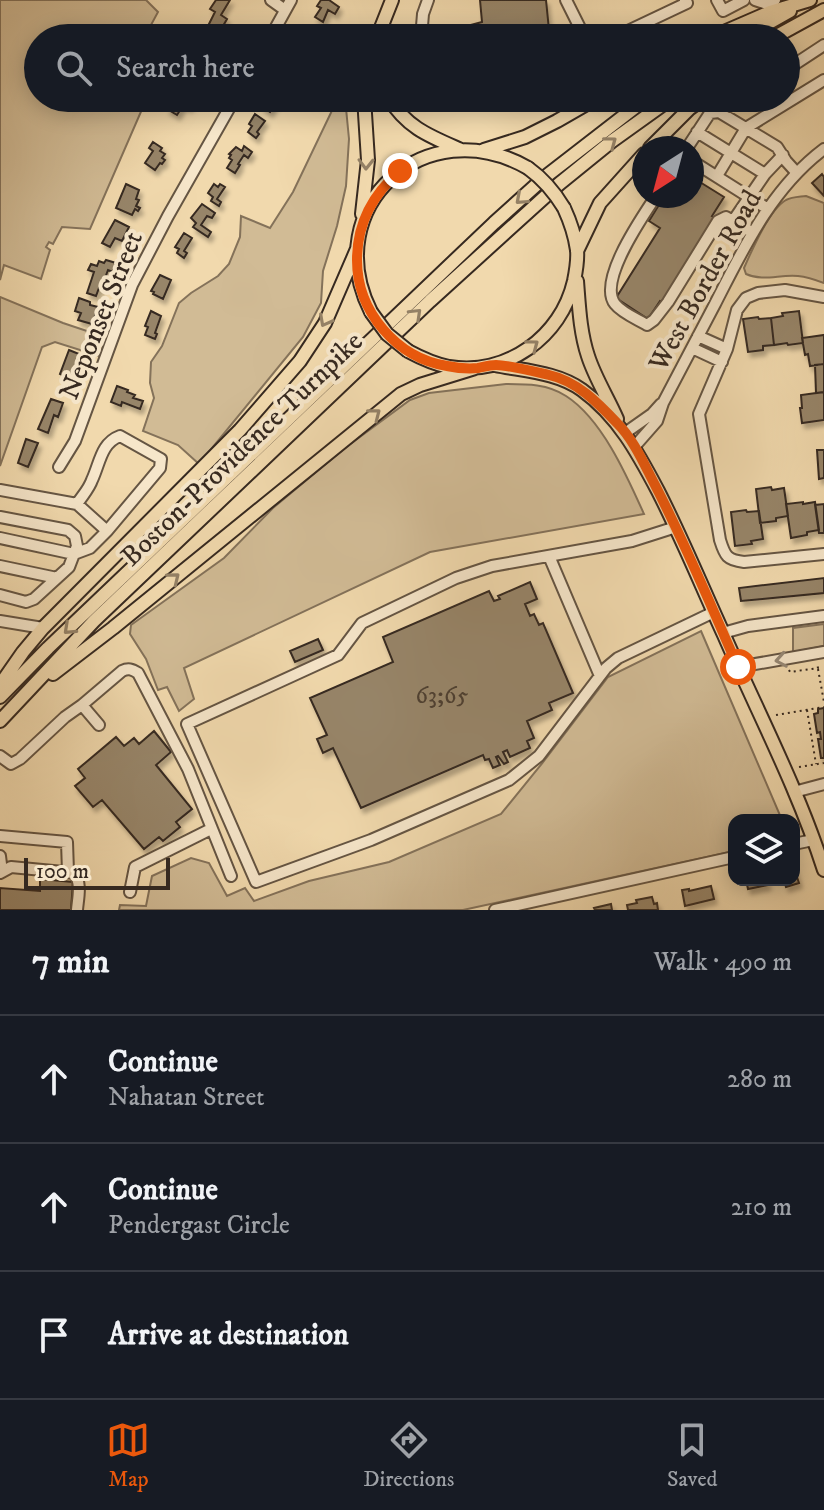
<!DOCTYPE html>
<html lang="en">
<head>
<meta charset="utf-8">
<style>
  :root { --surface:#171b24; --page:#242831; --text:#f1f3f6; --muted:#9ea1a6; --line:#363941; --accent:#ea580c }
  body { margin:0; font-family:"IM FELL DW Pica",serif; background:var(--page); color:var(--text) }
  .controls { position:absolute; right:24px; bottom:24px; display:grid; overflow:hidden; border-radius:16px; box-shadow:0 4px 20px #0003 }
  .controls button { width:72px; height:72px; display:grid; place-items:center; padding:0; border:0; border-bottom:2px solid var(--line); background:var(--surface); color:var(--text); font:40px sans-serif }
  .compass { position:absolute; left:632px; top:136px; width:72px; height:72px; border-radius:50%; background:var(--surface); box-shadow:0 4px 20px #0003; rotate:216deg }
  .scale { position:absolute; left:24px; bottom:20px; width:146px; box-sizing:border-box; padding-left:8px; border:4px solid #362920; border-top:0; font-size:22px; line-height:28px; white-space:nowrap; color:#362920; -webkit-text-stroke:6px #f6e6ca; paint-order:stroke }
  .stop { position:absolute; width:24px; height:24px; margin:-18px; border:6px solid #ea580c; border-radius:50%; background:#fff }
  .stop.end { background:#ea580c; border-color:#fff; box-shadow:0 2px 8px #0008 }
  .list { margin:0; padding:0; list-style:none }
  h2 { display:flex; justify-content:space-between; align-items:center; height:104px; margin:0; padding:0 32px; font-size:34px }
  h2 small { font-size:26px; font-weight:400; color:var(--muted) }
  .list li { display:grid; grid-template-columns:52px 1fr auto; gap:24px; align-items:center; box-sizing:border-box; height:128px; padding:0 32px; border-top:2px solid var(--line) }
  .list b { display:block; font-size:30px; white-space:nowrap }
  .list p { margin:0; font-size:26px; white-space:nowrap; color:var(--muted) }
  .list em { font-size:26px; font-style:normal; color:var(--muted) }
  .icon { flex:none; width:44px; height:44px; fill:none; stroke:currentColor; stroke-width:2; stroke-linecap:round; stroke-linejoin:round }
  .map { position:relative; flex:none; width:824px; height:910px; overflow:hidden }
  .search { position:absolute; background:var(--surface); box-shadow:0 4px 20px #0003; left:24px; right:24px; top:24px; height:88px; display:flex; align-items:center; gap:20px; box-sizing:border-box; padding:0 28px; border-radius:44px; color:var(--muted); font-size:30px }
  .sheet { height:488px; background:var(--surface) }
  nav { display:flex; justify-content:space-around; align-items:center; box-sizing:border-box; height:112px; border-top:2px solid var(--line); background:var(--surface); font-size:22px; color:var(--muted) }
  nav a { display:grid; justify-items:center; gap:4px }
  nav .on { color:var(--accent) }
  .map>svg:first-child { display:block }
</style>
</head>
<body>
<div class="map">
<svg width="824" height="910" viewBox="0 0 824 910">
  <defs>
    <filter id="shadow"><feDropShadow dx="3" dy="5" stdDeviation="2" flood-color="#0004"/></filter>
  </defs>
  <rect width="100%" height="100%" fill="#f1d9ad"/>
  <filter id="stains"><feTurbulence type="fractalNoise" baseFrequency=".0025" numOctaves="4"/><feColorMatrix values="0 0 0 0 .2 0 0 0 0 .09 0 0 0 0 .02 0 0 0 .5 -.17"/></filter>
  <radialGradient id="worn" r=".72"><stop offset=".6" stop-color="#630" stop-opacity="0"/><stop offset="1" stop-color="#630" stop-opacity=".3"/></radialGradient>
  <!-- green -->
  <path fill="#d1bb95" stroke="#84725a" stroke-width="2" d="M0 0H146L158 12 144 38H38V98H143V107L90 229 62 227 53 244 49 242 46 247 50 250 41 279 4 265 0 280Z
    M338 98H345L349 139 346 186 337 226 323 271 321 303 303 337 199 464 178 445 143 431 154 398 150 383 151 362 162 346 179 303 191 293 218 276 229 264 240 237 241 216 270 228 293 192Z
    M806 196 824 203V283C816 280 807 277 798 276 780 274 763 282 746 274L744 268C752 250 769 210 786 200 792 197 799 197 806 196Z
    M0 297 63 323 108 338 99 356 55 342 42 347 0 466Z
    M506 384C527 384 548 384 566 396 602 419 627 476 644 514L430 552 184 668 194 699 179 711 167 687 158 690 146 659 130 634 131 625 224 558 273 508 345 448 410 400 429 393Z
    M824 624V646L793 652V628Z
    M701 631 782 820H734V851L463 910H119L120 905 146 906 152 876 191 858 209 863 227 896 245 888 254 901 309 881 389 862 501 814 544 761 608 677Z"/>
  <!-- building -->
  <path fill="#978569" stroke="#362920" stroke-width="2" filter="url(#shadow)" d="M216 0H230L221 15 227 19 219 33 208 26 215 12 210 9Z
    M321 0H329L339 7 335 14 328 10 323 22 315 17 321 8 317 6Z
    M480 0H546L549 30 499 35V38H462L465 31 471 25 482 22Z
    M174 98H194L189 107 184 104 177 115 167 109Z
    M264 98H279L270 112 262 107 267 100Z
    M255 114 265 121 257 132 259 134 256 138 248 132 252 126 249 124Z
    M153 142 162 148 160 151 165 154 162 158 165 160 162 164 160 163 155 170 145 163 153 151 149 148Z
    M244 146 252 152 248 158 244 155 238 164 240 165 235 173 227 168 232 160 229 158 231 155 229 154 236 147 242 151Z
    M822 174 824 177V196L812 183Z
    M695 179 724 197 712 216 716 218 662 302 660 301 648 319 616 298 660 228 649 221 662 200 671 206 678 196 685 199 687 196H692V184Z
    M126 184 139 190 136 199 139 200 136 206 140 208 138 211 135 209 132 215 116 208Z
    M214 184 218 187 220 184 225 187 217 199 221 202 219 206 211 201 213 197 208 193Z
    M202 204 215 213 212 218 207 216 201 225 211 232 208 237 193 227 196 223 191 218Z
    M115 220 129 227 122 241 115 238 110 247 102 243Z
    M184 233 192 238 184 251 187 253 184 258 177 253 179 249 175 247Z
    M106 260 116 263 113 272 108 270 101 289 99 288 96 296 87 293 94 272 88 270 91 264 97 266 99 261 104 263Z
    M160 275 171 280 163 299 153 294 154 292 151 291Z
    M79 298 90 302V305L98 307 92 324 78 320 81 313 75 311Z
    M151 311 161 316 155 333 157 334 155 339 145 335 148 327 145 326Z
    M799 311 803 343 788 345 787 343 774 345 771 318 783 316 782 313Z
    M758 317 759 319 771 318 774 345 763 346V350L748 352 743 319Z
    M824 335V364L810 366 808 354 805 355 802 338Z
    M69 350 84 356 74 380 60 374Z
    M824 364V392L816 393 815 365Z
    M117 386 128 390 127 392 135 395 133 398 143 401 140 409 122 402 121 406 111 402Z
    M824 392V420L802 423 800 408H802L801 395Z
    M51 399 63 403 58 417 54 415 48 433 38 429Z
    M26 439 38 443 28 467 18 463Z
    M817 450H824V478L819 479Z
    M771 487 772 490 784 488 788 516 776 518V521L760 523 756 489Z
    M803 502V504L815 502 819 530 807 532V535L791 538 786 504Z
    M824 504V533H819L815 505Z
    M746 510 747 512 759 511 763 539 751 541 752 544 735 546 731 512Z
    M824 578V593L741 601 739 588Z
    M530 582 537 599 525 604 530 616 534 614 539 625 543 623 573 693 549 703 552 710 527 721 534 738 527 741 530 748 510 757 507 750 503 752 508 762 504 764 498 756 496 757 500 765 493 768 489 759 485 760 483 755 361 808 333 748 323 753 317 739 327 735 310 698 393 662 383 637 489 591 494 601 500 599 498 596Z
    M318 639 323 650 295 662 290 651Z
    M824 708V758H821L818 739H821L820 732 817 733 814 714 818 713V709Z
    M154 731 171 752 156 765 192 809 176 822 180 827 163 841 159 837 144 849 102 800 93 807 75 786 85 778 78 769 116 737 124 746 134 738 139 744Z
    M794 868 799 883 786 887 784 880H794Z
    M40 879 73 882 71 910H0V888L40 891Z
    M746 880H766L768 885 748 889Z
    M711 886 714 899 685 906 682 890 689 889V891Z
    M652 897 654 904 657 903 658 910H628L627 905 637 903 636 900Z
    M611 904 612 910H595L594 908Z"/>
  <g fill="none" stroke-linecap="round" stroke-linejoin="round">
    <defs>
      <path id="minor" d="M271 0 285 10
        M566 0 585 38
        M717 0 723 11 744 0
        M755 0 767 4 775 0
        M270 38 291 0
        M421 38 423 14 428 0
        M613 38 687 3 685 0
        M786 70 824 45
        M461 98 481 105 500 98
        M719 112 744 98
        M697 132 765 174
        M687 148 710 113 719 112 777 147 786 161 796 172
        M692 161 768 209
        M717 176 746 128 824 80
        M656 196C643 216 597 281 615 304 622 313 637 319 647 325L654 320 668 302 718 221 726 217 753 233
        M733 221 765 174 783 155
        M824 297 785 290 758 293 746 298 737 310 727 349 699 414 720 540C725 556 727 560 744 562L824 554
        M698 336 727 349
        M692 348 722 362
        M625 433 652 414 661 404
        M635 446 657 421 663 403C680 370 698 337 715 304 744 247 772 188 824 149
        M59 467 75 441 132 285 168 216 235 98
        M0 490 77 504 107 531 90 548 74 554 0 538
        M77 504C82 496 89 489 92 480 100 463 101 443 120 436L161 459 160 468 107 531
        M0 517 68 530 75 536 77 546 69 567 34 599 26 602 0 595
        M676 527 632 541 492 566 456 578 362 623 338 655 187 724 256 882 371 840 509 780 539 756 606 668 618 658 714 612
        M549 556 600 676
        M0 566 57 578
        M0 621 43 628
        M723 633 748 626 824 616
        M738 667 824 652
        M82 705 122 671C128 668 132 669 138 673L188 769 231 876
        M0 756 11 764 20 759 65 717 82 705 99 725
        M794 792 824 784
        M0 836 67 842 68 872
        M794 844 813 840
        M0 856 2 872
        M0 873 11 867 74 873C82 883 78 898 77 910
        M130 892 135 867 211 829
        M495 910 734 857"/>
      <path id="major" d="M377 38 392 0
        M710 38 770 12 810 0
        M742 38 790 11
        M773 38 824 10
        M389 98C406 127 429 136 459 149
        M650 148 689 109 704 98
        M484 150 525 137 557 121 597 98
        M362 214 368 160 364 98
        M577 251 600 203 644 154
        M577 281C579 306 580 332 588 356 595 378 608 398 617 419
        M371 312C318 207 425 109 528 168
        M408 351C421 358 434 364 449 367 507 376 561 337 574 281 576 271 578 260 577 250 575 236 570 221 564 208
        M495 365C524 371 557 372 582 390 618 416 638 453 658 491 682 538 702 587 724 635 758 713 798 789 824 870
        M53 674 113 628 401 394 420 385 475 368
        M0 685 23 652 43 628 240 430 300 361 325 323 357 249
        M0 697 48 648 494 223 545 177 647 98
        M0 721 94 621 430 301 559 184 612 141 672 98"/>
    </defs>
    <!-- minor casing -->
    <use href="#minor" stroke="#655543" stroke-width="14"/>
    <!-- major casing -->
    <use href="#major" stroke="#362920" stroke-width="16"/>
    <!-- path -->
    <path stroke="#362920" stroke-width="2" stroke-dasharray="2 4" stroke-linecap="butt" d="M818 669 824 702
      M789 670 790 672 818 668 817 664
      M807 710 816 764
      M776 715 824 707
      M799 767 824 763"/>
    <!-- minor -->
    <use href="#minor" stroke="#f6e6ca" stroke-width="10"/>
    <!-- major -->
    <use href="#major" stroke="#f1d9ad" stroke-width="12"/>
    <defs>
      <path id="major-bridge" d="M528 168C542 178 555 193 564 208
        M371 312 387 334 408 351"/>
    </defs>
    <!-- major-bridge casing -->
    <use href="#major-bridge" stroke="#362920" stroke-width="16" stroke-linecap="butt"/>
    <!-- major-bridge -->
    <use href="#major-bridge" stroke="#f1d9ad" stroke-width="12"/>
  </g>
  <!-- one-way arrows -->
  <defs><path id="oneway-chevron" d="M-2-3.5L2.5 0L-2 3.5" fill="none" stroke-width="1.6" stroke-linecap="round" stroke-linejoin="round" transform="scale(2)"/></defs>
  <g stroke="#948166">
    <use href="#oneway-chevron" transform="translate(611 142) rotate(-37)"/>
    <use href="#oneway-chevron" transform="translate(366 164) rotate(91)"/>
    <use href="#oneway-chevron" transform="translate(521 199) rotate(138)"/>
    <use href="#oneway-chevron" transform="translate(416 314) rotate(-44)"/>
    <use href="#oneway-chevron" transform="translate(325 321) rotate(118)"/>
    <use href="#oneway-chevron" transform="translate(533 345) rotate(-37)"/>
    <use href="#oneway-chevron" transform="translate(375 414) rotate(-38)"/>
    <use href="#oneway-chevron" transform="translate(174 578) rotate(-39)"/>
    <use href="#oneway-chevron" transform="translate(69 629) rotate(137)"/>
  </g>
  <use stroke="#968875" href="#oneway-chevron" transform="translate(781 660) rotate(170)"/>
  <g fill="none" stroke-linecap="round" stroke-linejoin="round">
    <!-- route -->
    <path stroke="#ea580c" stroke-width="10" d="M400 171C373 194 357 224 357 260 357 312 397 358 447 366 457 368 468 369 478 368 483 367 490 365 496 365 508 365 536 372 549 375 577 381 598 403 617 423 634 440 644 464 655 485 686 545 711 606 738 667"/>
  </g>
  <g text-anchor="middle" stroke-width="8" stroke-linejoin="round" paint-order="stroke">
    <!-- number labels -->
    <g font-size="24" fill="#4e4032">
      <text x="442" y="703">63;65</text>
    </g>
    <!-- street labels -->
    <g font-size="28" fill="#362920" stroke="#f6e6ca">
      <text transform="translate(704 280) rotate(-61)" y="10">West Border Road</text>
      <text transform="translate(100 315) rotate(-68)" y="10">Neponset Street</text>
      <text transform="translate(241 448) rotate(-44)" y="10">Boston-Providence Turnpike</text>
    </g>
  </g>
  <rect width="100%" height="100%" filter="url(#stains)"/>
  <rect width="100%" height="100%" fill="url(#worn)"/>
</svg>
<div class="controls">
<button><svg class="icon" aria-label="layers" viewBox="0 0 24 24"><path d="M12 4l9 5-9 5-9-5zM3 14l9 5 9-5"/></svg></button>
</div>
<svg class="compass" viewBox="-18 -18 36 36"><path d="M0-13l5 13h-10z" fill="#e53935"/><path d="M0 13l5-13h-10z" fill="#9ea1a6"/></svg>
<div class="scale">100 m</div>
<div class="stop" style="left:738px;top:667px"></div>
<div class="stop end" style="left:400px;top:171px"></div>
<div class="search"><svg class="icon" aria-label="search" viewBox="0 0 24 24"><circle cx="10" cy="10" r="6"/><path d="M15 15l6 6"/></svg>Search here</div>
</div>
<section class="sheet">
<h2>7 min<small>Walk · 490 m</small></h2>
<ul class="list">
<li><svg class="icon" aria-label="ahead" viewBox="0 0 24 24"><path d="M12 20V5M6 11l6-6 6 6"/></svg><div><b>Continue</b><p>Nahatan Street</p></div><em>280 m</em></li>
<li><svg class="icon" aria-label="ahead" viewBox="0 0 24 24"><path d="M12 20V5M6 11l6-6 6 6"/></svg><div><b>Continue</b><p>Pendergast Circle</p></div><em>210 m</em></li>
<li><svg class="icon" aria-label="arrive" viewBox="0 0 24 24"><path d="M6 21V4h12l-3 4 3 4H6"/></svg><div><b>Arrive at destination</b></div></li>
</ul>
</section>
<nav>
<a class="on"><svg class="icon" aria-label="map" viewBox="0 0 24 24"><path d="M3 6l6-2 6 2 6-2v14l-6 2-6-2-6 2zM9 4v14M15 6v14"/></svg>Map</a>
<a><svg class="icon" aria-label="directions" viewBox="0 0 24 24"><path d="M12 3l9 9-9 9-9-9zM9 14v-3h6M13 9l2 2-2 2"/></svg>Directions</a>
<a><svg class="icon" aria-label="saved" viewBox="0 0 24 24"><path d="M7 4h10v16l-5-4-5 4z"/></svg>Saved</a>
</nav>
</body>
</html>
